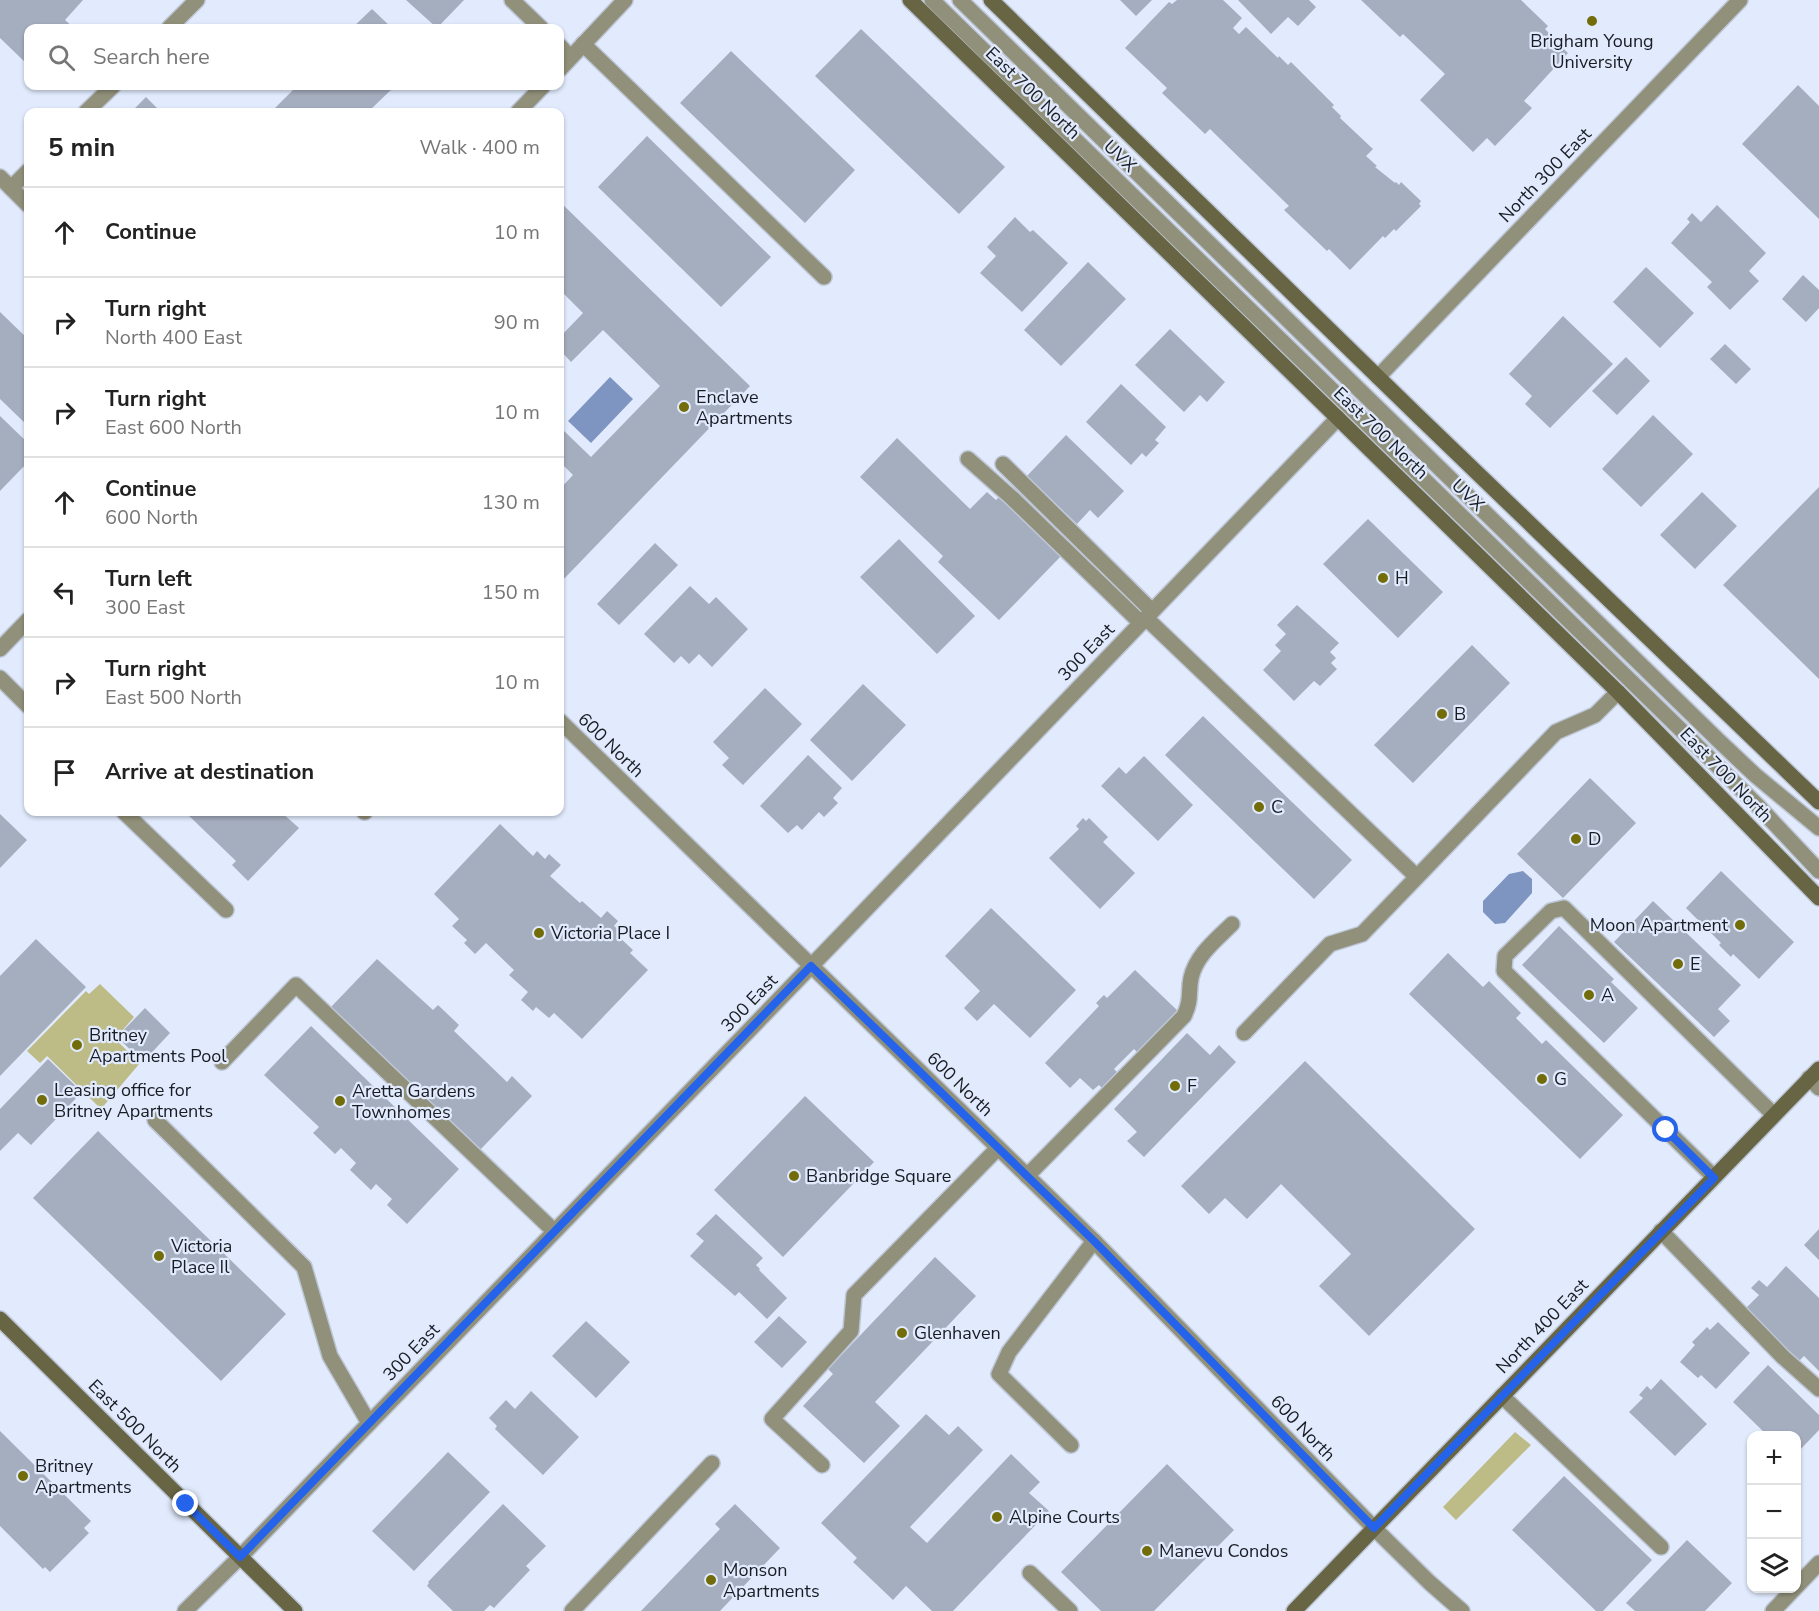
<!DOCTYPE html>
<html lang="en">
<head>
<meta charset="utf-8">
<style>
  :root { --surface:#fff; --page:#f6f6f6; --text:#222; --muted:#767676; --line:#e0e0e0 }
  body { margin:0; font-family:"Nunito Sans",sans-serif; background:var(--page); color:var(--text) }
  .controls { position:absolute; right:18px; bottom:18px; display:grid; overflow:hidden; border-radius:12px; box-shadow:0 2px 4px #0004 }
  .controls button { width:54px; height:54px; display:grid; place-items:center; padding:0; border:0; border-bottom:2px solid var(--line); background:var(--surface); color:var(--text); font:30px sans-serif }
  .stop { position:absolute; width:18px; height:18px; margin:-14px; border:4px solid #2563eb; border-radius:50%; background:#fff }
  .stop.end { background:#2563eb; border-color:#fff; box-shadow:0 2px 6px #0008 }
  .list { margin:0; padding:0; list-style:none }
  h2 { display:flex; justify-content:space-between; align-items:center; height:78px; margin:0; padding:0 24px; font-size:26px }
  h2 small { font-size:20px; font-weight:400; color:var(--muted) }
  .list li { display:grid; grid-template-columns:39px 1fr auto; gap:18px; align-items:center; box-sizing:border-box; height:90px; padding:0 24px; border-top:2px solid var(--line) }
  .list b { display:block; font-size:22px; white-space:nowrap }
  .list p { margin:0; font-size:20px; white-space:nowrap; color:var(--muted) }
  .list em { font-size:20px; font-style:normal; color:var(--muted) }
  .icon { flex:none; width:33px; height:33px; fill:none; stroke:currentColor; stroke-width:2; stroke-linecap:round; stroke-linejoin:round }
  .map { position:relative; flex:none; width:1819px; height:1611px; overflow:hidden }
  .search { position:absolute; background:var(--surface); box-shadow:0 2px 4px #0004; left:24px; top:24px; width:540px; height:66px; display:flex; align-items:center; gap:15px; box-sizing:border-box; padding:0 21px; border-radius:12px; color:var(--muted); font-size:22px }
  .panel { position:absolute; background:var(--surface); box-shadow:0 2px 4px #0004; left:24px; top:108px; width:540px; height:708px; border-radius:12px }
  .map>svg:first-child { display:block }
</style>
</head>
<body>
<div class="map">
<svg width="1819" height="1611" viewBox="0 0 1819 1611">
  <rect width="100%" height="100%" fill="#e1ebfd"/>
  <!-- green -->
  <path fill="#bdbb86" d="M100 984 134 1017 115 1039 140 1063 101 1109 47 1056 40 1063 27 1051 86 991 89 994Z
    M1515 1432 1531 1445 1456 1520 1443 1507Z"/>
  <!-- water -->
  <path fill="#7e95c2" d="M610 377 633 399 591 443 568 421Z
    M1523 871 1532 879V893L1505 923 1495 924 1483 912V901L1509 874Z"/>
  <!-- building -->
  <path fill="#a5aebf" d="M0 0H83L65 20 74 28H28V65L0 38Z
    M406 0H464L437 28Z
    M1120 0H1152L1136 16Z
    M1177 0H1223L1242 18 1233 28 1239 34 1246 27 1278 58 1279 56 1288 65 1291 62 1334 105 1332 107 1341 116 1340 118 1373 149 1366 156 1377 166 1375 167 1395 183 1396 182 1399 185 1401 182 1421 201 1419 204 1421 206 1396 231 1394 229 1385 238 1383 236 1350 270 1329 249 1327 251 1284 210 1289 206 1210 129 1205 134 1162 93 1167 88 1125 48 1169 2 1172 4Z
    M1238 0H1309L1316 7 1298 26 1288 17 1271 34Z
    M1361 0H1521L1548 26 1545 29 1554 38 1553 39 1568 53 1524 101 1532 108 1495 146 1487 138 1473 152 1420 100 1445 74 1403 34 1400 37Z
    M372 9 392 28H352Z
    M861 29 1005 167 959 214 815 76Z
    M731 51 855 170 805 223 680 103Z
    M1798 85 1819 106V219L1742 144Z
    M297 86H395L368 112H271Z
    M146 97 161 112H131Z
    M647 136 771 257 721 307 598 187Z
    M560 202 750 386 560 583V489L573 475 560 462V431L562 429 591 457 660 386 603 330 571 362 560 350V337L583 313 560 290Z
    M1717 205 1766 253 1749 271 1759 281 1730 310 1707 287 1712 282 1671 243 1690 222 1687 219 1692 213 1701 222Z
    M1015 217 1030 232 1033 230 1068 263 1022 312 980 273 996 256 987 247Z
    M1088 262 1126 299 1061 366 1024 330Z
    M1646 267 1694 313 1660 348 1613 302Z
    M1803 275 1819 290V308L1806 322 1782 299Z
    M0 312 28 339V426L0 399Z
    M1563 316 1613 364 1550 428 1525 404 1532 396 1509 374Z
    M1170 329 1225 382 1207 402 1200 395 1184 412 1135 365Z
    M1725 344 1751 369 1736 384 1710 359Z
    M1626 357 1650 381 1617 415 1592 391Z
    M1121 384 1166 427 1155 440 1159 443 1146 457 1142 453 1131 465 1086 422Z
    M1653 415 1693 454 1641 507 1602 469Z
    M0 416 28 443V462L0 491Z
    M1066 435 1124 491 1098 518 1090 510 1077 524 1027 476Z
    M897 438 970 509 987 492 996 500 1003 493 1064 553 999 620 938 562 943 556 860 477Z
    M1819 487V679L1723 585Z
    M1702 492 1737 526 1695 569 1660 535Z
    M1368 519 1443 592 1398 638 1323 564Z
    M899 539 975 616 937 654 860 577Z
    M655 543 678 565 619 625 597 604Z
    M690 586 709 604 716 597 748 629 712 667 699 654 689 664 681 656 674 663 644 634Z
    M1297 605 1339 643 1330 652 1336 658 1331 663 1337 669 1320 686 1314 681 1294 701 1263 670 1281 651 1275 645 1286 634 1277 625Z
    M1472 645 1510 683 1413 783 1374 745Z
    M863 684 906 725 852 781 810 740Z
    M765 688 802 724 743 785 722 765 729 758 713 742Z
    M1203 716 1352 860 1314 899 1165 755Z
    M808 755 842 788 833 798 838 803 824 817 819 812 802 830 797 825 788 833 760 806Z
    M1144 756 1193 805 1158 841 1101 786 1119 767 1126 774Z
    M1590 778 1636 823 1563 898 1517 854Z
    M185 812H281L299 828 248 881 232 865 236 861Z
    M0 814 27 840 0 868Z
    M1083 818 1086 821 1089 818 1108 837 1103 842 1135 873 1100 909 1049 858 1079 829 1076 826Z
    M500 824 533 856 537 851 545 859 549 854 561 865 550 876 580 903 582 901 601 918 607 911 618 921 614 926 620 931 617 935 633 950 630 953 648 970 582 1039 554 1013 549 1018 536 1007 533 1011 521 1000 528 992 509 975 514 970 486 943 475 954 464 943 467 940 452 926 459 919 434 894Z
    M1721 871 1794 942 1759 979 1733 954 1731 957 1719 945 1721 943 1686 908Z
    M1653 901 1741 985 1718 1009 1730 1021 1714 1037 1614 942Z
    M991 908 1076 990 1030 1038 994 1004 977 1021 964 1008 980 991 945 956Z
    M1559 926 1614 979 1611 982 1638 1008 1604 1043 1522 965Z
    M36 939 86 987 0 1076V976Z
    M1448 953 1483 987 1489 981 1521 1013 1516 1018 1542 1044 1546 1040 1623 1115 1580 1159 1409 994Z
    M377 959 433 1010 438 1005 459 1025 454 1031 507 1082 512 1076 532 1096 480 1150 331 1007Z
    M1135 970 1179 1012 1139 1054 1134 1049 1114 1069 1117 1072 1102 1088 1099 1085 1093 1090 1080 1078 1070 1088 1045 1063 1099 1006 1096 1003 1104 995 1107 998Z
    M145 1008 170 1033 143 1062 117 1037Z
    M311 1026 459 1169 407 1224 387 1205 392 1199 376 1184 371 1190 350 1170 356 1163 341 1148 335 1154 313 1133 319 1127 264 1075Z
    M1187 1033 1210 1055 1219 1045 1236 1062 1144 1157 1127 1141 1137 1132 1114 1109Z
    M48 1059 82 1092 31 1145 18 1133 0 1151V1109Z
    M1305 1061 1475 1229 1369 1336 1319 1286 1351 1254 1281 1184 1247 1219 1225 1198 1209 1214 1181 1186Z
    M805 1096 874 1162 783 1257 714 1190Z
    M98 1131 286 1314 221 1381 33 1198Z
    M716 1214 763 1258 756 1265 760 1269 759 1270 787 1298 767 1319 739 1292 735 1296 690 1256 704 1241 696 1234Z
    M1819 1229V1260L1804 1245Z
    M935 1257 976 1296 875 1402 900 1426 864 1463 803 1406 833 1374 828 1369Z
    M1786 1266 1819 1298V1371L1804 1356 1799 1361 1745 1309 1759 1295 1751 1288 1759 1280 1767 1287Z
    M779 1316 807 1342 782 1368 754 1342Z
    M586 1321 630 1362 596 1398 552 1356Z
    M1718 1322 1750 1353 1716 1389 1701 1375 1698 1378 1680 1362 1695 1345 1692 1342 1707 1327 1710 1330Z
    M1768 1365 1819 1415V1430L1796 1454V1436H1768L1733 1402Z
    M1661 1379 1707 1424 1675 1456 1629 1412 1643 1398 1639 1395 1647 1386 1651 1390Z
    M531 1391 579 1437 543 1475 495 1429 497 1426 489 1418 506 1400 515 1409Z
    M926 1414 949 1435 958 1426 983 1450 910 1527 927 1543 1011 1454 1040 1482 1029 1493 1049 1511 953 1611H932L906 1586 893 1600 853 1562 857 1558 821 1523Z
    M0 1431 91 1521 84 1528 89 1533 50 1572 45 1567 43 1569 0 1526Z
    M448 1452 490 1492 414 1571 372 1531Z
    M1167 1464 1234 1530 1154 1611H1101L1061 1572Z
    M1564 1476 1652 1560 1603 1611H1596L1512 1530Z
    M503 1504 546 1546 526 1566 530 1570 494 1608 490 1605 484 1611H453L427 1586 429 1583 428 1582Z
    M735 1504 780 1548 720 1611H641L720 1529 715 1524Z
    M1687 1540 1732 1583 1705 1611H1635L1626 1603Z"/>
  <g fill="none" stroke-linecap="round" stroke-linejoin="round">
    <defs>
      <path id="lane" d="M512 0 541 28
        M932 0 1677 726 1757 805 1819 871
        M960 0 1718 740 1755 775 1819 828
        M169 28 197 0
        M583 44 824 277
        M560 46 570 57
        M86 112 113 86
        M11 188 28 171
        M968 459 1012 498 1141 623
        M1003 464 1152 611
        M1146 618 1417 877 1556 732 1595 715 1618 692
        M0 678 28 706
        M124 812 226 910
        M364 812H365
        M1244 1033 1330 944 1362 934 1417 877
        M222 1062 296 985 554 1231
        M1809 1078 1819 1088
        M155 1120 304 1267 330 1356 369 1423
        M1027 1176 1184 1016C1192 999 1188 993 1191 978 1196 955 1217 939 1232 924
        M1714 1177 1504 971 1505 956 1551 911 1564 908 1774 1115
        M1661 1231 1783 1357 1819 1389
        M1502 1396 1661 1547
        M1071 1445 999 1374 1009 1352 1094 1241
        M822 1465 772 1419 851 1331 854 1295 998 1148
        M1030 1573 1070 1611
        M1796 1587 1819 1563
        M572 1611 712 1463
        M1773 1611 1795 1588"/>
      <path id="street" d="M560 69 625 0
        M518 112 543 86
        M0 177 28 205
        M1378 377 1740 0
        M0 649 28 620
        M560 721 1094 1241 1374 1528 1430 1583 1462 1611
        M185 1611 240 1557 846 930 1338 418"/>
      <path id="secondary" d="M910 0 1618 692 1819 898
        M991 0 1416 414 1819 802
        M0 1319 295 1611
        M1294 1611 1819 1069"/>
    </defs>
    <!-- lane casing -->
    <use href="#lane" stroke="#bdc6d6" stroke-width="18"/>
    <!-- street casing -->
    <use href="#street" stroke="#bdc6d6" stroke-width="18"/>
    <!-- secondary casing -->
    <use href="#secondary" stroke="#bdc6d6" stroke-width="18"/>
    <!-- lane -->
    <use href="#lane" stroke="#91907a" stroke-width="15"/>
    <!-- street -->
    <use href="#street" stroke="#91907a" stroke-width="15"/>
    <!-- secondary -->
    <use href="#secondary" stroke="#676544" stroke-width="15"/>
  </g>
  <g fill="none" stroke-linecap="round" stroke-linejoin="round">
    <!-- route -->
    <path stroke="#2563eb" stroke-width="8" d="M186 1504 240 1557 811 966 1094 1241 1374 1528 1714 1178 1666 1130"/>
  </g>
  <!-- markers -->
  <g fill="#726c09" stroke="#e1ebfd" stroke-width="2">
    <circle cx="1592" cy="21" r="6"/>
    <circle cx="684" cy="407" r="6"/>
    <circle cx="1383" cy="578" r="6"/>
    <circle cx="1442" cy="714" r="6"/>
    <circle cx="1259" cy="807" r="6"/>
    <circle cx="1576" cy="839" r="6"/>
    <circle cx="1740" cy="925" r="6"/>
    <circle cx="539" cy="933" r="6"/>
    <circle cx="1678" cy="964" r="6"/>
    <circle cx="1589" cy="995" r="6"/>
    <circle cx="77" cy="1045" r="6"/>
    <circle cx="1542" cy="1079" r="6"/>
    <circle cx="1175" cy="1086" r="6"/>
    <circle cx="42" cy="1100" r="6"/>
    <circle cx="340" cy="1101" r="6"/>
    <circle cx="794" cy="1176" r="6"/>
    <circle cx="159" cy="1256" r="6"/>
    <circle cx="902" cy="1333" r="6"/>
    <circle cx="23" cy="1476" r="6"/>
    <circle cx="997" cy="1517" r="6"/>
    <circle cx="1147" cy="1551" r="6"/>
    <circle cx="711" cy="1580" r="6"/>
  </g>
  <g text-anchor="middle" stroke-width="4.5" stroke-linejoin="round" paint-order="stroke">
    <!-- poi labels -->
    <g font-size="18" fill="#191c23" stroke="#e1ebfd" text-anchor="start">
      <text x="1592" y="47" text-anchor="middle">Brigham Young<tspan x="1592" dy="21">University</tspan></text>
      <text x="696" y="403">Enclave<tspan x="696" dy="21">Apartments</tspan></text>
      <text x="1395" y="584">H</text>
      <text x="1454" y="720">B</text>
      <text x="1271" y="813">C</text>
      <text x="1588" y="845">D</text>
      <text x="1728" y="931" text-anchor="end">Moon Apartment</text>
      <text x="551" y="939">Victoria Place I</text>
      <text x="1690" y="970">E</text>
      <text x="1601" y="1001">A</text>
      <text x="89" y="1041">Britney<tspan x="89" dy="21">Apartments Pool</tspan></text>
      <text x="1554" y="1085">G</text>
      <text x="1187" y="1092">F</text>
      <text x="54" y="1096">Leasing office for<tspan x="54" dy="21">Britney Apartments</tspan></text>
      <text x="352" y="1097">Aretta Gardens<tspan x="352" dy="21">Townhomes</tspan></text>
      <text x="806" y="1182">Banbridge Square</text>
      <text x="171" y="1252">Victoria<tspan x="171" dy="21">Place Il</tspan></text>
      <text x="914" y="1339">Glenhaven</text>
      <text x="35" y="1472">Britney<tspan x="35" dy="21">Apartments</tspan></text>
      <text x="1009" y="1523">Alpine Courts</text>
      <text x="1159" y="1557">Manevu Condos</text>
      <text x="723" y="1576">Monson<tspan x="723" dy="21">Apartments</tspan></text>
    </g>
    <!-- street labels -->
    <g font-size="18" fill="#191c23" stroke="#e1ebfd">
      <text transform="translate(1033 93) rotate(44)" y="6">East 700 North</text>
      <text transform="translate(1120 156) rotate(44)" y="6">UVX</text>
      <text transform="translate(1545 175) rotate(-46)" y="6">North 300 East</text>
      <text transform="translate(1381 433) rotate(44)" y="6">East 700 North</text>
      <text transform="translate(1468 495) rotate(44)" y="6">UVX</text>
      <text transform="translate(1086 652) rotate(-46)" y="6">300 East</text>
      <text transform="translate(611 745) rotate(44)" y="6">600 North</text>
      <text transform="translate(1726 775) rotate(46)" y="6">East 700 North</text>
      <text transform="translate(749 1003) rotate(-46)" y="6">300 East</text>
      <text transform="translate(960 1084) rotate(44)" y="6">600 North</text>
      <text transform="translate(1542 1326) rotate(-46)" y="6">North 400 East</text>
      <text transform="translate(411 1352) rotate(-46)" y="6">300 East</text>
      <text transform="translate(135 1426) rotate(45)" y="6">East 500 North</text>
      <text transform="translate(1303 1428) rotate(46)" y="6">600 North</text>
    </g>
  </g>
</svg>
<div class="controls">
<button>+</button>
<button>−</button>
<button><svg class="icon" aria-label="layers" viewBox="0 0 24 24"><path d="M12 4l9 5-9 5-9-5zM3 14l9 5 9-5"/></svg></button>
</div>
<div class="stop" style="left:1666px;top:1130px"></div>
<div class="stop end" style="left:186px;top:1504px"></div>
<div class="search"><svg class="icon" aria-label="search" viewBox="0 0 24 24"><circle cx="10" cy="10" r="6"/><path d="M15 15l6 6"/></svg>Search here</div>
<section class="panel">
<h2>5 min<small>Walk · 400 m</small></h2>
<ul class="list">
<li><svg class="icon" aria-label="ahead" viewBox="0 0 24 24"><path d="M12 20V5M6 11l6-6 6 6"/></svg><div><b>Continue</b></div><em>10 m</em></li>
<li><svg class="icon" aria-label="right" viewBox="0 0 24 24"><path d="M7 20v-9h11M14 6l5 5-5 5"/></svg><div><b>Turn right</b><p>North 400 East</p></div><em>90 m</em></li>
<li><svg class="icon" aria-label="right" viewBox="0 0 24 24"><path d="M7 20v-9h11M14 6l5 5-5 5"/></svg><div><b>Turn right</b><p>East 600 North</p></div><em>10 m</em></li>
<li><svg class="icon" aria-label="ahead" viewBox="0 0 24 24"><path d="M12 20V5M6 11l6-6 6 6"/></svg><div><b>Continue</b><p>600 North</p></div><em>130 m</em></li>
<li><svg class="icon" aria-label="left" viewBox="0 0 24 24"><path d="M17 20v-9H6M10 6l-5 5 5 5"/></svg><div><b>Turn left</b><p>300 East</p></div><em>150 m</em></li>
<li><svg class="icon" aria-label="right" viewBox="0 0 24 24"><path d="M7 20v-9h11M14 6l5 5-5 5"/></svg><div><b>Turn right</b><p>East 500 North</p></div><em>10 m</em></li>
<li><svg class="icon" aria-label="arrive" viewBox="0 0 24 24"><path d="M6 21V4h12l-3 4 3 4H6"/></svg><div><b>Arrive at destination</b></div></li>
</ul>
</section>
</div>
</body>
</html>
